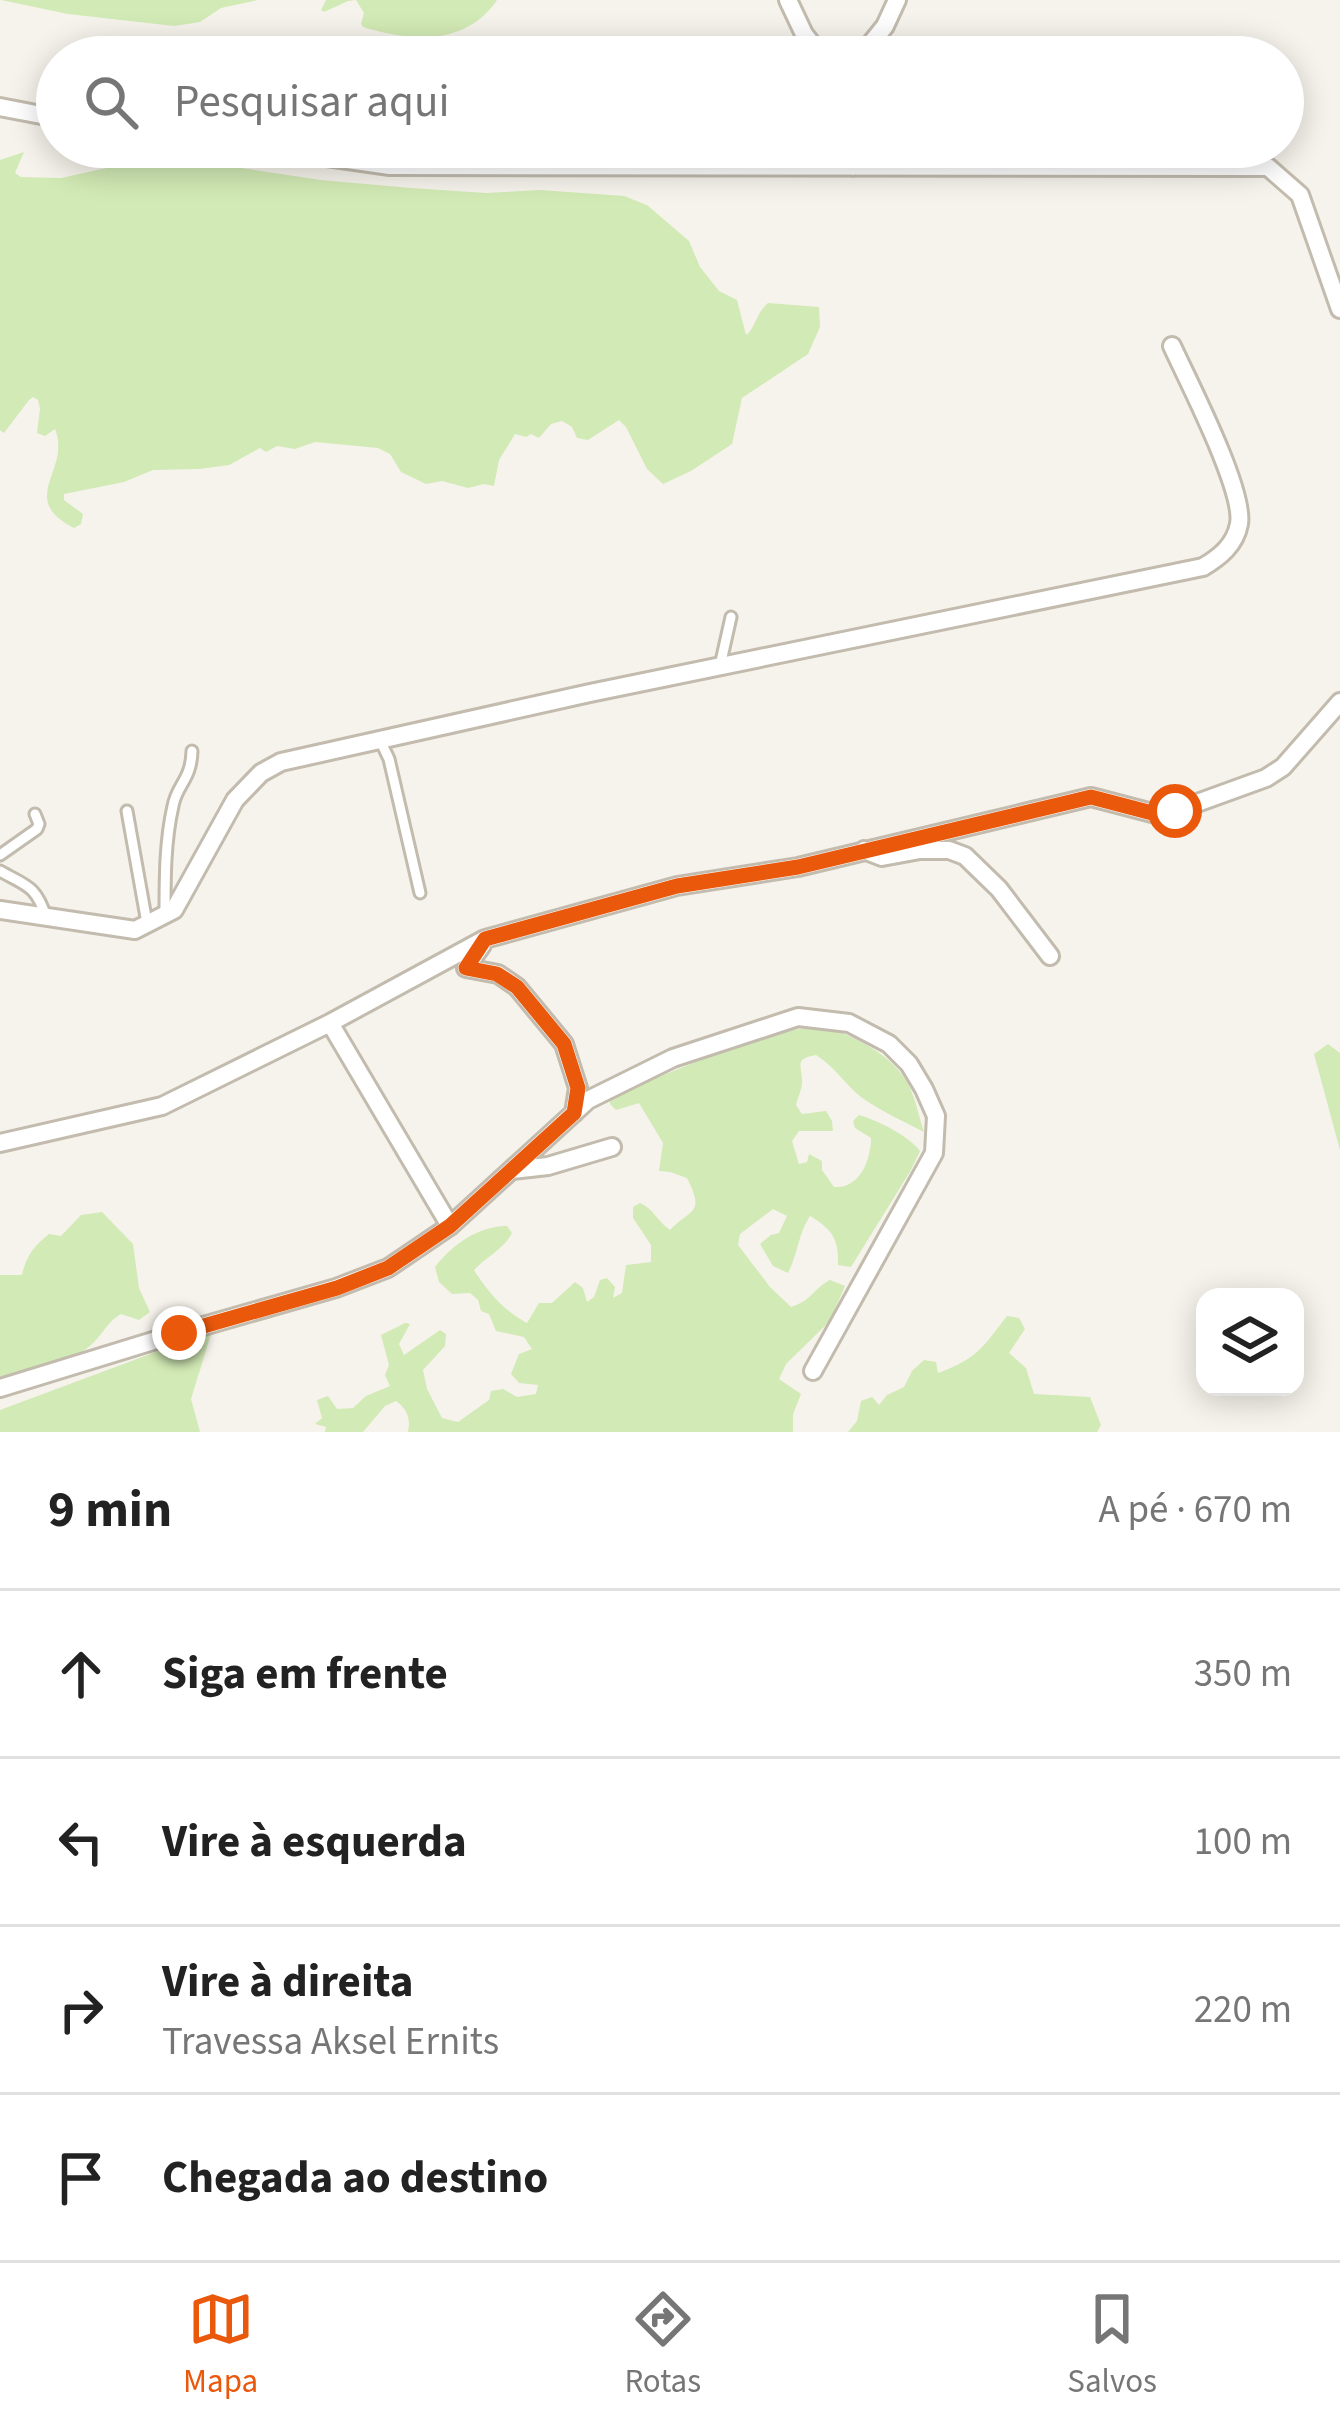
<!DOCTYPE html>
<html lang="pt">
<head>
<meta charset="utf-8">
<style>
  :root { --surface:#fff; --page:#f2f2f2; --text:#222; --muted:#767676; --line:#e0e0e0; --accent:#ea580c }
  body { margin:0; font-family:"Source Sans 3",sans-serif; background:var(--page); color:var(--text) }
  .controls { position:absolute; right:36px; bottom:36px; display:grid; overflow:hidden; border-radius:24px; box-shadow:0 6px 30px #0003 }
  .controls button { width:108px; height:108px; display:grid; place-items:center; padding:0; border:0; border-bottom:3px solid var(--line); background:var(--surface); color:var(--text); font:60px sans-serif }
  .stop { position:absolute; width:36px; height:36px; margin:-27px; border:9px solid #ea580c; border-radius:50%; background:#fff }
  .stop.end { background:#ea580c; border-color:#fff; box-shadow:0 3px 12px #0008 }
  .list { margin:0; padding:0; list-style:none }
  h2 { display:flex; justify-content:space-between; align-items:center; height:156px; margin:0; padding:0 48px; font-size:51px }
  h2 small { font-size:39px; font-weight:400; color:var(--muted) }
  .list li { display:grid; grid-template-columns:78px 1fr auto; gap:36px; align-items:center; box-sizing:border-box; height:168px; padding:0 48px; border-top:3px solid var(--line) }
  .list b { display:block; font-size:45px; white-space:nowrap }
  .list p { margin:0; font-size:39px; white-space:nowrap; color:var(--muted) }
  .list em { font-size:39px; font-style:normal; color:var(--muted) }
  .icon { flex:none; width:66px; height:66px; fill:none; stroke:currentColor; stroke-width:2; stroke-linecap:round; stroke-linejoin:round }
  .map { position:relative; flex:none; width:1340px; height:1432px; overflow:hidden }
  .search { position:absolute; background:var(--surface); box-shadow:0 6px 30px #0003; left:36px; right:36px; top:36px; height:132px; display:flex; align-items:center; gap:30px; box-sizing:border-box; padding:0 42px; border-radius:66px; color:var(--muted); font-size:45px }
  .sheet { height:828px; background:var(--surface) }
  nav { display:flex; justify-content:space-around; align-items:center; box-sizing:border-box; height:168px; border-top:3px solid var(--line); background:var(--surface); font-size:33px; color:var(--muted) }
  nav a { display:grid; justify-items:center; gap:6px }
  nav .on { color:var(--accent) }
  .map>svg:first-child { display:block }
</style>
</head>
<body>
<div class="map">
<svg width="1340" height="1432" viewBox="0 0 1340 1432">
  <rect width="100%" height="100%" fill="#f6f3ec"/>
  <!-- green -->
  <path fill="#d2eab5" d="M1 0H258L221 8 200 22 174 26 68 14Z
    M326 0H497C466 46 411 42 363 27L361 24 364 13 356 0 348 1 324 12 321 10Z
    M24 152 15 173 21 177 61 178 138 161 188 160 321 180 411 188 486 193 540 190 624 196 647 205 689 241 700 267 719 291 737 300 746 335C755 329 756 313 768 303L819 307 820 327 808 354 742 398 732 444 691 471 663 484 647 469 626 427 619 420 588 440 577 438 572 427 562 421 551 424 539 438 531 434 526 437 515 434 499 460 494 486 484 484 468 488 442 481 426 484 401 472 390 454 378 448 315 442 295 449 277 446 266 452 260 448 229 465 199 469 153 470 124 482 64 494V500L83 514 81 524 74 528C16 498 72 471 55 429L45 436 37 433 40 409 38 400 33 397 29 400 4 433 0 430V160Z
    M823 1026C854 1036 894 1055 909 1086 916 1100 919 1117 924 1132 903 1121 880 1111 861 1097 845 1084 834 1066 816 1055 795 1059 801 1063 802 1079 803 1087 798 1097 796 1105L802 1114 826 1111 832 1121 833 1131H799L792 1141 799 1164 807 1162 809 1154 822 1161V1170L834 1187C859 1189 871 1161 871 1138L855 1128 853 1121 859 1115C877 1120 909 1136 920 1151L911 1170 851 1267 838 1265C839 1239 832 1229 810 1216 798 1234 798 1254 788 1273L773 1266 760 1244 771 1235 779 1233 787 1216 773 1209 740 1234 738 1245 770 1287 791 1307C811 1301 813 1289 830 1280L845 1286 830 1321 786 1364 779 1379 801 1394 793 1414V1432H408C411 1418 407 1409 396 1401L385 1406 363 1432H325L326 1427 315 1424 322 1418 317 1400 328 1396 337 1409 353 1408 366 1396 390 1386 385 1375 389 1365 381 1335 405 1323 410 1324 399 1344 404 1355 440 1330 446 1334 445 1346 423 1370 427 1389 442 1418 458 1422 489 1400 491 1391 503 1389 517 1397 536 1394 538 1385 519 1383 511 1374 519 1354 532 1349 524 1337 496 1331 489 1314 481 1311 478 1300 470 1293 452 1294 439 1282 435 1267C452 1245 478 1226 507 1226L512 1233C504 1249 486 1257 474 1270 488 1292 504 1311 527 1323L539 1303H552L575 1282 583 1288 587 1302 594 1297 600 1280 607 1278 615 1287 613 1298 622 1293 626 1265 651 1262V1245L633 1218V1207L640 1203C654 1209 657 1221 670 1230 692 1208 705 1214 687 1178L670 1172 659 1171 663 1143 639 1103 616 1110 610 1104V1096L770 1033Z
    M1328 1044 1340 1053V1150L1314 1054Z
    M102 1212 133 1244 139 1288 150 1312 139 1320 121 1314C105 1323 101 1339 86 1349 66 1364 25 1370 0 1378V1275H22C26 1256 34 1246 49 1234L61 1236 81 1215Z
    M1007 1316 1019 1318 1025 1329 1009 1353 1026 1368 1034 1394 1090 1397 1101 1425 1097 1432H848L857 1421 861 1401 872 1397 879 1405 887 1395 904 1387 912 1371 924 1360 936 1362 938 1373C977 1359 983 1347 1007 1316Z
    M212 1331 191 1399 200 1432H0V1410Z"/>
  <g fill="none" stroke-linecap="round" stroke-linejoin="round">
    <defs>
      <path id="lane" d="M720 666 731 617
        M380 740 389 759 420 893
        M127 811 147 923
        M0 855 37 829 39 824 35 814
        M0 871C26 886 36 885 46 917
        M165 914C165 878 165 841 173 806 177 784 191 781 192 751"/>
      <path id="street" d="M788 0 804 34 822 57
        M860 57 885 26 897 0
        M0 107 57 118
        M257 147 390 166 1268 167 1300 195 1340 309
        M853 147V167
        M864 850 882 857 920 850H949L965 856 999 889 1050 956
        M0 910 135 930 174 910 235 800 261 773 281 762 590 693 1203 567C1220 557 1235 545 1239 524 1245 491 1188 381 1172 346
        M482 945 466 968 498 974 517 987 564 1044 578 1088 574 1113
        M330 1023 450 1226
        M0 1143 162 1106 330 1023 485 939 677 886 798 867 1091 797 1156 814 1175 811 1266 778 1283 767 1340 702
        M512 1170 548 1166 612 1147
        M0 1388 179 1333 336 1288 388 1268 450 1226 588 1100 673 1058 798 1017 849 1023 889 1044 909 1064 924 1089 936 1116 934 1153 813 1371"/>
    </defs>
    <!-- lane casing -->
    <use href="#lane" stroke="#c2bbae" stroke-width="15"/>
    <!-- street casing -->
    <use href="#street" stroke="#c2bbae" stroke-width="22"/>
    <!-- lane -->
    <use href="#lane" stroke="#fff" stroke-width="9"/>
    <!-- street -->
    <use href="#street" stroke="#fff" stroke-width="16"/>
  </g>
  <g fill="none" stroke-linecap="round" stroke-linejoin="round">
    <!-- route -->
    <path stroke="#ea580c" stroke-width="15" d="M179 1333 337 1288 388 1268 450 1226 574 1113 578 1088 564 1044 517 987 497 974 466 968 485 939 677 886 798 867 1091 797 1156 814 1175 811"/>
  </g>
</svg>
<div class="controls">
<button><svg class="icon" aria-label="layers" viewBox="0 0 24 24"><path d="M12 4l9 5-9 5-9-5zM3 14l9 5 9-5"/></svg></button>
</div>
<div class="stop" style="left:1175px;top:811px"></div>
<div class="stop end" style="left:179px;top:1333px"></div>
<div class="search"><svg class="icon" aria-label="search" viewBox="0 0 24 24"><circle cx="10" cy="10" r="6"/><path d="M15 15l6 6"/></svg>Pesquisar aqui</div>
</div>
<section class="sheet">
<h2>9 min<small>A pé · 670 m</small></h2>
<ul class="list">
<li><svg class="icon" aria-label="ahead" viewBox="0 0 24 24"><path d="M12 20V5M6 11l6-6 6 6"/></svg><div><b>Siga em frente</b></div><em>350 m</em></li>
<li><svg class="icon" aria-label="left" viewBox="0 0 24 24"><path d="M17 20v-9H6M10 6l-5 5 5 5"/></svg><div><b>Vire à esquerda</b></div><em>100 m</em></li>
<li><svg class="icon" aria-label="right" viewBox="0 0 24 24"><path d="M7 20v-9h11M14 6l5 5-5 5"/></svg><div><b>Vire à direita</b><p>Travessa Aksel Ernits</p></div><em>220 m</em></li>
<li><svg class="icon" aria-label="arrive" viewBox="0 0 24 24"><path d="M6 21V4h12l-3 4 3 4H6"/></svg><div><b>Chegada ao destino</b></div></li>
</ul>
</section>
<nav>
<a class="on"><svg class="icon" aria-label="map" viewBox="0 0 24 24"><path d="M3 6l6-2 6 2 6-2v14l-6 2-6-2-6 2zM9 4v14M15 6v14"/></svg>Mapa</a>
<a><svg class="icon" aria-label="directions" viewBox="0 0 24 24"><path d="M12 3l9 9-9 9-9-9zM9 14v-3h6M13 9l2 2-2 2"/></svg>Rotas</a>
<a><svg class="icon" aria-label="saved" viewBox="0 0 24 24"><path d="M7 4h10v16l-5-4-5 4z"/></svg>Salvos</a>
</nav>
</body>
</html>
